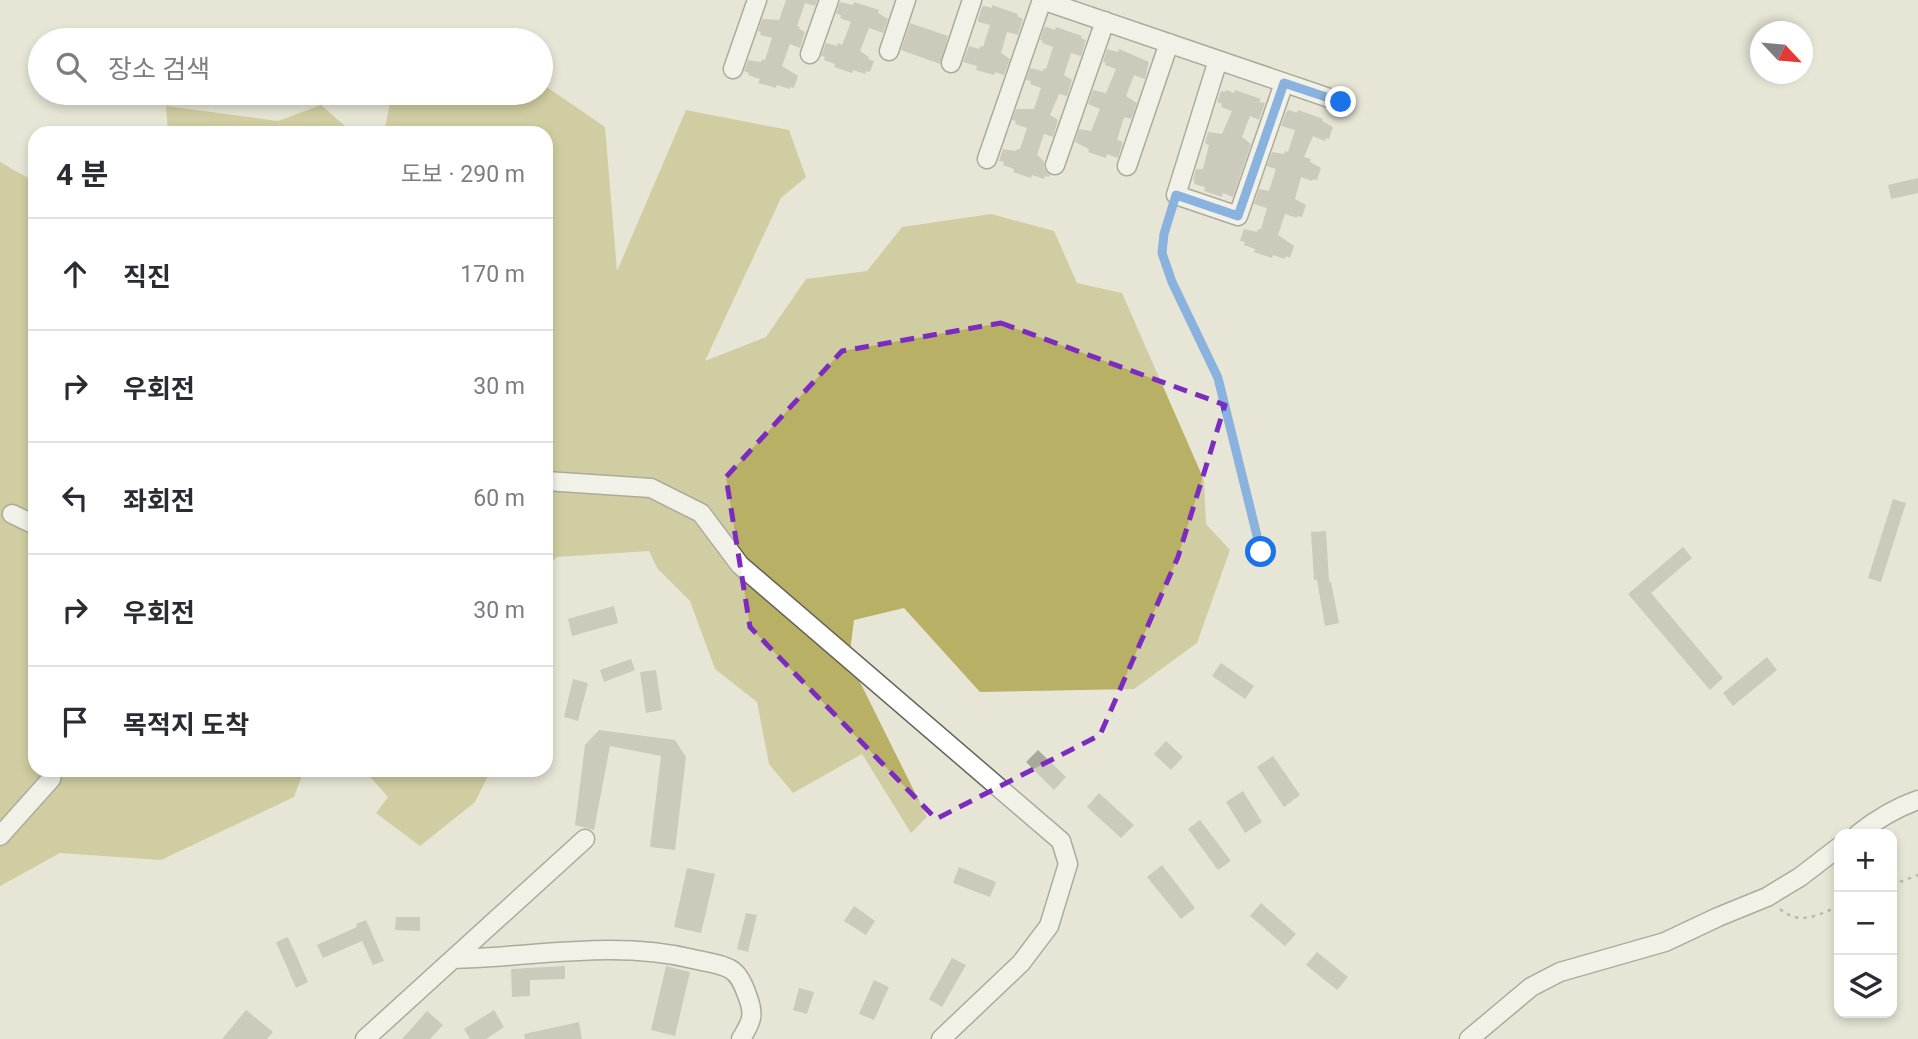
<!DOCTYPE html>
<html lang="ko">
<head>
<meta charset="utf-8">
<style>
  :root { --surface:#fff; --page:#f2f2f3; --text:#2b2b33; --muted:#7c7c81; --line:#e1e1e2 }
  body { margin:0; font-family:Roboto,"Noto Sans KR",sans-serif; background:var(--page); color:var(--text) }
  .controls { position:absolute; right:21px; bottom:21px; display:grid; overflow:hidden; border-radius:14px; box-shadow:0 4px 10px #0003 }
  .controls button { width:63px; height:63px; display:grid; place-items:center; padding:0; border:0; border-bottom:2px solid var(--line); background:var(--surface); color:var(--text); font:35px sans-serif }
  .compass { position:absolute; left:1750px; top:21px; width:63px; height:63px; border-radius:50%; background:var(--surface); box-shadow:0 4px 10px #0003; rotate:116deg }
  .stop { position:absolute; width:21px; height:21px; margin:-16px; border:5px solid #1a73e8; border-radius:50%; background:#fff }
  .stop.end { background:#1a73e8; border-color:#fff; box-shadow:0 2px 7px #0008 }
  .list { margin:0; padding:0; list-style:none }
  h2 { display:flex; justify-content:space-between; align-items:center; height:91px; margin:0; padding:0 28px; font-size:30px }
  h2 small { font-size:23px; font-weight:400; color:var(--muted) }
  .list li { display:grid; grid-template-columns:46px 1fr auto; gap:21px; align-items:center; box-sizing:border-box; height:112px; padding:0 28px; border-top:2px solid var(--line) }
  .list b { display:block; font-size:26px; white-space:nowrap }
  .list em { font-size:23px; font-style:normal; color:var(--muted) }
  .icon { flex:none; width:38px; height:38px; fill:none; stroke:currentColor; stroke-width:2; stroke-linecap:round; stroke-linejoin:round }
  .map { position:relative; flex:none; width:1918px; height:1039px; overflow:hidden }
  .search { position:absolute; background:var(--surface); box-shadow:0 4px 10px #0003; left:28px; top:28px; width:525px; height:77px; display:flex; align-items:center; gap:18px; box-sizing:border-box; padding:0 24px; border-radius:38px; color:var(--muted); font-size:26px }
  .panel { position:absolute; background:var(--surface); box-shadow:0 4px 10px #0003; left:28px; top:126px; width:525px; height:651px; border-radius:21px }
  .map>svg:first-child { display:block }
</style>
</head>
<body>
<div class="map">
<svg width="1918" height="1039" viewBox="0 0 1918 1039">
  <rect width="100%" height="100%" fill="#e7e5d5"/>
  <!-- forest -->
  <path fill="#b7b065" d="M541 83 605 127 617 271 686 110 789 130 806 177 781 198 705 361 766 337 806 279 867 271 902 227 991 214 1054 231 1077 283 1122 293 1204 480 1206 524 1230 550 1197 643 1134 689 980 692 904 608 854 620 849 660 927 817 911 833 862 754 793 793 769 764 757 702 715 669 690 601 657 568 649 551 557 557 546 568V133H384L392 93H541Z
    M321 105 353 133H168L166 106 278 121Z
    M0 162 35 182V770H304L294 797 161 860 60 853 0 886Z
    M364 770H491L475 802 420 846 376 813 388 797Z"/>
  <!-- building -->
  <path fill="#aaa999" d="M786 0H817L815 6 805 3 797 26 800 27 799 29 805 32 800 48 790 44 782 66 798 76 794 88 790 87V89L777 85 776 88 758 83 760 79 748 75 749 73 744 71 748 60 761 62 762 59 765 60 772 38 760 35 761 32 758 31 762 19 779 20Z
    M840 2 853 5 854 2 879 10 878 13 888 19 883 33 869 28 860 51 869 57 868 59 874 61 870 72 866 71 865 74 853 70 852 73 834 67 835 64 824 60 825 57 821 56 826 43 837 46 838 43 842 45 851 22 840 18 841 15 836 14Z
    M992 5 1018 14 1017 16 1023 19 1018 35 1007 32 1001 53 1010 59 1004 75 995 72 994 75 976 70 977 66 963 62 969 46 979 49 980 46 983 47 990 25 978 22V19L982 7 984 6 992 8Z
    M910 23 948 36 940 64 901 50Z
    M1047 27 1055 30 1056 27 1082 36 1081 38 1086 40 1081 56 1071 53 1064 75 1072 80 1067 96 1059 94 1050 115 1058 120 1053 137 1044 134 1037 155 1044 161V168L1050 175 1049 177 1045 176 1044 179 1032 175 1031 178 1013 172 1014 169 1003 165 1004 162 999 161 1003 149 1016 151 1017 149H1020L1027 128 1015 124 1016 121 1012 120 1016 109H1034L1041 88 1030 84 1031 81 1026 80 1030 68 1043 71 1044 68 1046 69 1053 47 1042 43 1043 41 1040 40 1044 28Z
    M1107 49 1118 52 1119 49 1149 62 1145 79 1134 75 1126 96 1137 103 1131 119 1124 117 1117 140 1123 142 1118 158 1107 154 1106 158 1088 152 1089 149 1075 142 1079 129 1091 131 1100 109 1088 104 1093 90 1106 93 1116 69 1105 65 1106 63 1103 62Z
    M1226 90 1234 93 1235 90 1261 99 1259 102 1265 103 1259 120 1250 116 1242 137 1251 144 1233 197 1223 193 1222 197 1204 191 1205 187 1194 184 1195 181 1193 180 1196 169H1203L1209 145 1205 143 1208 132 1222 134 1232 111 1221 107 1222 104 1217 102 1221 91 1225 92Z
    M1289 110 1297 113 1298 110 1323 119 1322 121 1333 127 1329 139 1326 138 1325 141 1313 136 1304 157 1311 159 1310 162 1321 168 1317 180 1313 179 1312 181 1301 177 1295 199 1306 205 1302 217 1298 216 1297 218 1285 214 1278 235 1294 246 1290 258 1286 256 1285 259 1273 255 1272 258 1254 252 1255 249 1244 245 1245 242 1240 241 1244 229 1257 232 1258 229H1261L1267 208 1254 204 1259 189 1269 191 1276 169 1267 166 1272 152 1284 154 1285 151 1288 152 1295 130 1281 126 1286 112Z
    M1918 178V193L1891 199 1888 185Z
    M1893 499 1906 503 1881 582 1868 578Z
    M1326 531 1329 582H1331L1339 623 1325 626 1317 580H1314L1311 532Z
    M1683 547 1692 558 1651 593 1723 678 1710 690 1628 594Z
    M614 606 618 623 572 636 568 619Z
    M1767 657 1777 670 1733 706 1723 693Z
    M631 659 635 670 604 682 600 670Z
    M1221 663 1254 686 1245 699 1212 676Z
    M656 670 662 710 646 713 640 672Z
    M573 679 588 683 578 721 564 717Z
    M599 730 675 740 686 757 675 850 650 847 661 756 610 746 594 830 575 825 585 745Z
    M1166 741 1183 757 1171 770 1154 754Z
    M1038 750 1066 777 1054 790 1026 762Z
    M1273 756 1300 795 1284 807 1257 767Z
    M1243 791 1262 822 1245 833 1226 802Z
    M1099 793 1134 825 1121 838 1087 807Z
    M1200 820 1231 861 1218 870 1188 829Z
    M1162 865 1195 908 1181 919 1147 877Z
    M959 867 996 882 990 897 953 883Z
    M687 868 715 874 701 933 674 927Z
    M1261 903 1296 934 1285 946 1250 916Z
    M854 906 875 921 866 935 844 921Z
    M746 913 757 915 748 952 737 949Z
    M396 917H420V931L395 930Z
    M366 920 384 961 373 965 362 941 323 958 317 945 357 927 356 924Z
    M288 937 308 982 296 988 276 942Z
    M1317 952 1348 977 1337 990 1306 965Z
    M952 958 966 965 942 1007 929 999Z
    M565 966V979L530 980V996L512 997 511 969Z
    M666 966 690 972 675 1036 651 1030Z
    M874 980 889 987 874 1020 859 1014Z
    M799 988 814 992 807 1014 793 1010Z
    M246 1010 273 1032 267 1039H222Z
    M494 1010 504 1027 486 1039H470L464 1029Z
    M427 1011 443 1025 430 1039H402Z
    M579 1022 582 1039H525L524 1034Z"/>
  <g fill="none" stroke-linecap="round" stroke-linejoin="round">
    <defs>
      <path id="minor" d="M1042 0 1341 102
        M889 51 906 0
        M810 54 829 0
        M1218 60 1176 195 1238 216 1284 83
        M951 63 972 0
        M733 69 757 0
        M987 159 1042 0
        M1055 165 1105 21
        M1127 166 1169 43
        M546 481 651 488 701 513 740 565 1061 841 1068 864 1049 926 1021 963 941 1039
        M12 514 35 525
        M1858 834C1877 819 1895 808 1918 800
        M0 836 51 779 53 770
        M453 959C533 957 615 940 693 959 705 962 719 963 730 969 738 973 744 986 747 995 755 1015 752 1021 741 1039
        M365 1039 585 839
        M1469 1039 1531 987 1560 972 1665 942 1718 917 1767 897 1800 877 1839 847"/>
    </defs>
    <!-- minor casing -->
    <use href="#minor" stroke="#646355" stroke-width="21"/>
    <!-- path -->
    <path stroke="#88867b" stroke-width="2.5" stroke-dasharray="3.5 5" stroke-linecap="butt" d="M1171 211 1164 234 1162 253 1172 282 1218 378 1261 552
      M1892 885 1918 875
      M1780 909C1800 926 1818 915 1839 906"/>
    <!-- minor -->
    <use href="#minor" stroke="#fff" stroke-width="18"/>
  </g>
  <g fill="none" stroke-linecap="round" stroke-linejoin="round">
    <!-- route -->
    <path stroke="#1a73e8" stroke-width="9" d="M1261 552 1218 378 1172 282 1162 253 1164 234 1176 195 1238 216 1284 83 1341 102"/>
  </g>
  <!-- marked area -->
  <path d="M0 0H1918V1039H0ZM1001 323 1225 405 1178 557 1100 735 936 819 750 627 726 477 842 351Z" fill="#e7e5d5" fill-opacity=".55" fill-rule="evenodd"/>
  <path fill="none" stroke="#7b2cbf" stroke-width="5" stroke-dasharray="14 9" stroke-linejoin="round" d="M1001 323 1225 405 1178 557 1100 735 936 819 750 627 726 477 842 351Z"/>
</svg>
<div class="controls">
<button>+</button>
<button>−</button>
<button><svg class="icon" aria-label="layers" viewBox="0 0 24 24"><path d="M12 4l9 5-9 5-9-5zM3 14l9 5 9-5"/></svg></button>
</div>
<svg class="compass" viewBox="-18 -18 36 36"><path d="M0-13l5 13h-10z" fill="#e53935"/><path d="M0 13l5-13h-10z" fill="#7c7c81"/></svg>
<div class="stop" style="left:1261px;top:552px"></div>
<div class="stop end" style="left:1341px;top:102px"></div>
<div class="search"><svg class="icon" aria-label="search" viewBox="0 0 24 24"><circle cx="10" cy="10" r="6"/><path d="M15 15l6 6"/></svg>장소 검색</div>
<section class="panel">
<h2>4 분<small>도보 · 290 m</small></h2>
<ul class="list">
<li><svg class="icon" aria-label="ahead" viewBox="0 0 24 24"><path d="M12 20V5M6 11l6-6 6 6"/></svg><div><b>직진</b></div><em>170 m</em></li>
<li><svg class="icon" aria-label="right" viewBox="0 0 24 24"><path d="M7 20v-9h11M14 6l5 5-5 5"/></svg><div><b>우회전</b></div><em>30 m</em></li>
<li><svg class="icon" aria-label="left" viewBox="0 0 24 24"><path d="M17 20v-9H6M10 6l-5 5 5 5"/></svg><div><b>좌회전</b></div><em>60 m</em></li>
<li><svg class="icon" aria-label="right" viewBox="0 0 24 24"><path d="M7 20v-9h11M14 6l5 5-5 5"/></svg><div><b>우회전</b></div><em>30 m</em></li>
<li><svg class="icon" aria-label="arrive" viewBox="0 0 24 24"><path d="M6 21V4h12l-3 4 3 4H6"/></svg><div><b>목적지 도착</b></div></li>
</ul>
</section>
</div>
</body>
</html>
